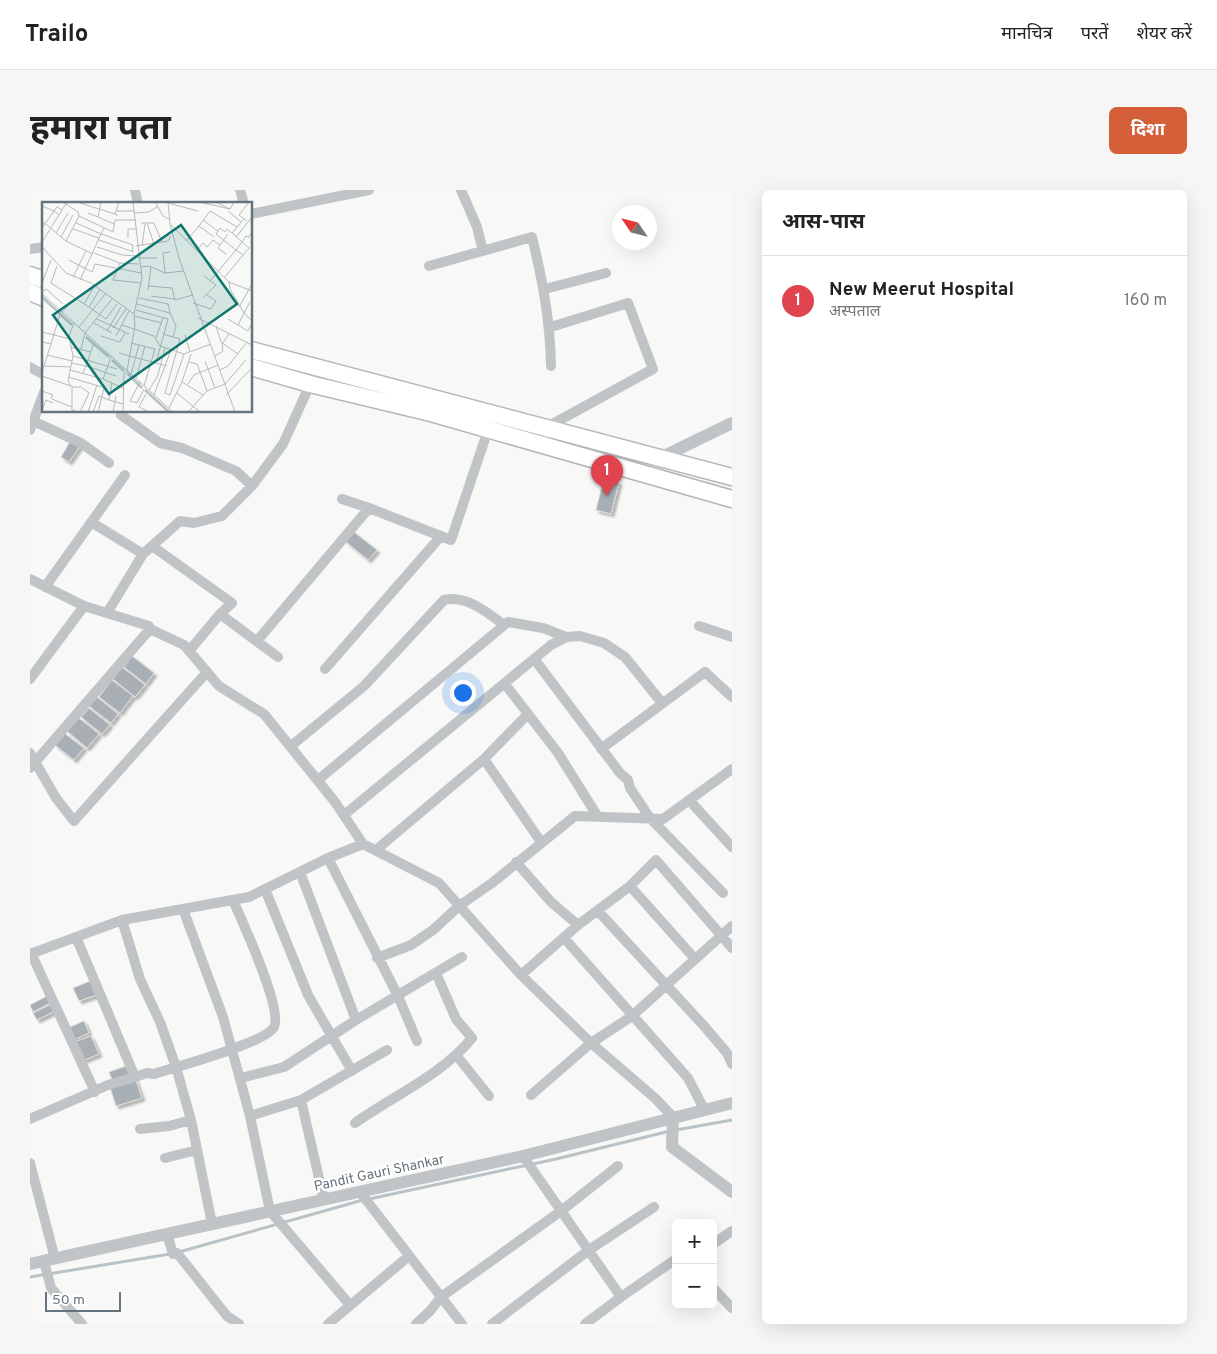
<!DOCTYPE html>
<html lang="hi">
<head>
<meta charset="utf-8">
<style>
  :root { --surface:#fff; --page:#f6f6f6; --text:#222; --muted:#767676; --line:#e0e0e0; --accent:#d55f39 }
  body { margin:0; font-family:Overpass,"Noto Sans Devanagari",sans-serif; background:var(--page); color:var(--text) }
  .controls { position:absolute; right:15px; bottom:15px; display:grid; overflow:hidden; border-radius:8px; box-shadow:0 5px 20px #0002 }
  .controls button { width:45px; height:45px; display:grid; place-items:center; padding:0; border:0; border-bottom:1px solid var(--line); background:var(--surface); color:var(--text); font:25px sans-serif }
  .compass { position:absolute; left:582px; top:15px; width:45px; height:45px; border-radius:50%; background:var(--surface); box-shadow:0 5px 20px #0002; rotate:305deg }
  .scale { position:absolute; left:15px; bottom:12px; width:76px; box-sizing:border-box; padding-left:5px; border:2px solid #66747f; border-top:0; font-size:14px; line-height:18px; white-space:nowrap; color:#66747f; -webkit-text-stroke:4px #fff; paint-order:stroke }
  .you { position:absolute; left:432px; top:502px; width:18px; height:18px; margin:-12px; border:4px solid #fff; border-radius:50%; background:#1a73e8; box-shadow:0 0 0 8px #1a73e833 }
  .badge { display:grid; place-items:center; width:32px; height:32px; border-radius:50%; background:var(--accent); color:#fff; font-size:16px; font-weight:700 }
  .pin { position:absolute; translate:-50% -41px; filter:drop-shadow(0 1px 2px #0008) }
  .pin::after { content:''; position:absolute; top:26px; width:18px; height:15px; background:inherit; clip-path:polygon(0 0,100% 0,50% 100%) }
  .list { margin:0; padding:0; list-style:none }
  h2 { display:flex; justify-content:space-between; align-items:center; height:65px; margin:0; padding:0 20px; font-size:21px }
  h2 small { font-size:16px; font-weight:400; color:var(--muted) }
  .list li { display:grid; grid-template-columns:32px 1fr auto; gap:15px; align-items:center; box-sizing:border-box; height:90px; padding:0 20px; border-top:1px solid var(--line) }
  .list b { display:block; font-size:19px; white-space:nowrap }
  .list p { margin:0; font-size:16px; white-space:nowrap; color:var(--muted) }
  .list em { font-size:16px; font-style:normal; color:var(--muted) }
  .map { position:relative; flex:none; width:702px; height:1134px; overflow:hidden; border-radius:8px }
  header { display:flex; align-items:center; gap:30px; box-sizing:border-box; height:70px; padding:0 25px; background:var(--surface); border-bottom:1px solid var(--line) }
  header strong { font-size:24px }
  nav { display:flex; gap:28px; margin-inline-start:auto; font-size:18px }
  .intro { display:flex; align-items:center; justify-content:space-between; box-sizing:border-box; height:120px; padding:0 30px }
  h1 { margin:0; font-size:35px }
  .button { padding:12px 22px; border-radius:8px; background:var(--accent); color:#fff; font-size:18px; font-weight:700 }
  main { display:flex; gap:30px; padding:0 30px }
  aside { flex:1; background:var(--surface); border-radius:8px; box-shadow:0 5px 20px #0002 }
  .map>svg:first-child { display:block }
</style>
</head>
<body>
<header>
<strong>Trailo</strong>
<nav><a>मानचित्र</a><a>परतें</a><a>शेयर करें</a></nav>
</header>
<div class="intro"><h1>हमारा पता</h1><a class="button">दिशा</a></div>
<main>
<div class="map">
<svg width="702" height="1134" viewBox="0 0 702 1134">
  <defs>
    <filter id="shadow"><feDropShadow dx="3" dy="3" stdDeviation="1" flood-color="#0004"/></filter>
  </defs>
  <rect width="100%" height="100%" fill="#f8f8f6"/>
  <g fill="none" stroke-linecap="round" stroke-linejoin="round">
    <!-- stream -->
    <path stroke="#b9c3c7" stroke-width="3" d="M646 940 702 930
      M339 1009 526 969 640 941
      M149 1062 333 1010
      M0 1087 140 1064"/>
  </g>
  <!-- building -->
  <path fill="#a8afb5" stroke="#dadad8" filter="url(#shadow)" d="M41 250 50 256 39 272 31 267Z
    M574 288 589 292 581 324 566 320Z
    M324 342 347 360 338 370 316 352Z
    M102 466 124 483 116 494 94 477Z
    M92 477 115 495 105 507 83 489Z
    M82 490 103 506 90 523 69 507Z
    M67 507 88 524 81 533 59 516Z
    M59 518 80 535 72 544 51 527Z
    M49 528 69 544 57 558 37 541Z
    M34 543 54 558 44 570 25 555Z
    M63 790 69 804 49 811 43 798Z
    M19 805 22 812 3 822 0 815Z
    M22 814 25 821 7 830 3 823Z
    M54 831 59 843 43 850 38 838Z
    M61 846 69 864 52 871 45 852Z
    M99 875 103 885 83 892 79 882Z
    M105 888 112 908 86 916 80 897Z"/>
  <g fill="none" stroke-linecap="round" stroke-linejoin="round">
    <defs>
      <path id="primary" d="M0 85 14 90
        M0 102 14 108
        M221 160 702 287
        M221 177 280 194 401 223 702 309"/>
    </defs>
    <!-- primary casing -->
    <use href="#primary" stroke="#b4b8bc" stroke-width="19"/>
    <!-- minor -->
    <path stroke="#c0c4c7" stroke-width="10" d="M105 0 108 14
      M210 0 214 14
      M431 0 447 37 453 61
      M221 24 339 0
      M0 59 14 57
      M399 76 502 47C513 92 520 130 521 176
      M515 99 576 83
      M0 177 14 185
      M93 221 91 225 130 253 152 258 206 281 222 296
      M3 231 51 253 79 273
      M0 240 14 202
      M512 256 517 237 623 179 598 113 521 137
      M312 309 339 318
      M61 332 113 364
      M122 356 202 413 190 424 248 467
      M0 389 54 416 119 436 120 439 154 455 189 496 234 524 305 612 333 654
      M15 397 95 285
      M77 423 113 364 150 331 164 333 192 326 222 296 253 254 282 190
      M669 436 702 447
      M227 451 339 318 421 350 460 234
      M159 461 190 424
      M505 470 590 583 598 590 600 598 620 628 693 703
      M295 479 411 346
      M0 489 54 416
      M475 494 528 563 568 627
      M261 556 334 496 414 410C436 405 457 422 474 435
      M571 559 675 482 702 507
      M0 563 26 608 44 631 177 482
      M454 569 511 652
      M0 578 120 439
      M288 590 478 432 513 438 536 447 550 446 574 453 595 467 632 513
      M659 610 702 657
      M314 625 521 455 536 447
      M346 660 454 569 498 524
      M298 668 368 806 387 851
      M486 672 521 712 548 735
      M270 682 326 830
      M600 696 665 769
      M235 699 278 805 322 881
      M153 719 193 827 220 926 240 1021 320 1115
      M568 721 674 836 697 863 702 874
      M92 730 110 789 130 832 146 877 161 930 182 1034
      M534 748 658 888 674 919
      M1 763 65 902
      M0 764 92 730 219 707 298 668 333 654 409 693 491 785 561 853 626 909 643 927
      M347 768 381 755 403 740 429 716 462 693 545 626 633 629 702 579
      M491 785 548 735 600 696 626 670 702 758
      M427 866 459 906
      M105 887 117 883 124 884C145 877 236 853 244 837 253 819 212 731 203 710
      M211 888 254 877 326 830 432 767
      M501 905 561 853 602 826 702 736
      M271 910 294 1010
      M220 926 271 910 357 860
      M0 929 78 895 105 887 46 747
      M325 933C363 906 413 884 442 848L426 829 406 783
      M110 939 139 936 161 930
      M493 966 591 1107 555 1134
      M135 968 167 960
      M0 973 25 1069
      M330 1002 432 1134
      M137 1044 143 1064 147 1063 197 1126 209 1134
      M683 1054 702 1041
      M14 1071 21 1098 52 1134
      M683 1098 702 1118
      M591 1107 646 1069
      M298 1134 379 1066
      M386 1134 400 1121 411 1107 531 1021 588 976
      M462 1134 559 1060 624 1017"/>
    <!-- tertiary -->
    <path stroke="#c0c4c7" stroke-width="12" d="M624 288 632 267 702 233
      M643 927 642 957 702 1002
      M0 1074 493 966 702 913"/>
    <!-- primary -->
    <use href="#primary" stroke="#fff" stroke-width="16"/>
  </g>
  <g text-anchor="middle" stroke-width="5" stroke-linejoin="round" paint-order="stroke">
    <!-- street labels -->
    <g font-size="14" fill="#66747f" stroke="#fff">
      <text transform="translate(349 982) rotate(-12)" y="5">Pandit Gauri Shankar</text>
    </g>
  </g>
  <!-- overview -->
  <g transform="translate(12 12)">
    <rect width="210" height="210" fill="#f8f8f6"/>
    <path fill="none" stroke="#b9c3c7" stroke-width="2.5" d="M0 95 30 123M44 135 67 155M70 158 82 169M85 171 100 186M103 188 127 210"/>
    <path fill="none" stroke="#b5bbbf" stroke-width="1" d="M21 0 36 10 37 14 24 39M35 0 73 12M91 0 100 76 92 112M113 0 121 14 127 17M126 0 128 22 137 56 193 210M157 0 188 7M174 0 188 7 192 0M126 1 156 9M0 4 12 9 15 5 20 8M74 9H93M186 9 199 20M46 11 56 15 59 0M93 11 107 10 116 4M37 14 71 30 73 18H94M76 14 73 12 77 0M56 15 72 22M161 18 176 29M0 19 24 39 51 52M205 19 197 13 207 0M34 21 59 32 38 78M99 21H112L120 40M105 21 112 42M129 23 187 80 210 89M157 24 168 9 195 25M0 26 12 9 17 13M62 26 59 32 91 43 90 50M31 27 57 36M14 31 26 11M190 31 202 17M19 35 31 13M194 35 210 15M86 36V27H95M57 38 92 50M144 39 157 24 172 35M0 40 25 0M94 44 126 39 129 34M100 44 103 22M0 45 24 71 49 81 92 112 93 124 85 169 82 171 81 210M55 45 80 53 95 54M154 49 161 41 165 45 171 38 178 43M52 51 78 61M184 52 176 46 186 32M96 56H115M27 58 50 70 53 62 99 71M97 62 78 61 71 78 99 81M15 64 9 81 47 105 58 87M98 65 107 64 123 71 142 69M123 71 121 51 128 50M31 75 44 49M182 76 207 46 200 40 190 31 185 27 183 30 178 26 174 32 194 48 200 40 204 34 207 35 210 30M168 79 194 48 201 53M187 80 188 87 202 111 196 123M0 81 9 58M106 84 130 86 133 98 151 93M106 88 109 65M0 90 4 87 21 102M0 92 131 210M109 94 133 97M97 96 126 102 128 111M161 96 174 83 162 74M208 100 202 111 210 119M151 101 169 107 174 99 165 93M42 102 53 83M95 102 128 111 134 124 131 135M47 105 64 117 75 102M197 105 210 82M94 108 126 117M20 110 33 96M92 114 120 121M156 116 210 143M55 117 87 132M186 117 206 129 210 121M52 121 70 131M80 123 112 134 118 144 142 152 169 142M174 124 179 140 196 152M37 125 64 91M71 126 84 107M65 129 79 105M0 130 28 137M121 132 138 137 123 191 128 193 142 152M143 133 148 150M59 134 78 140 83 131M74 134 87 109M114 136 121 116M0 140 9 142 0 170M52 140 44 164 74 174M89 141 113 147 102 184M9 142 19 109M28 145 49 150M39 147 43 131 70 97M77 151 125 164M5 153 30 159M31 154 75 167M173 154 181 149 180 142 187 132M115 157 126 117M163 159 173 186M147 160 155 162 165 189M30 161 44 164 41 171M2 164 29 165M28 168 61 177 69 155M178 168 186 164 205 140M89 172 97 143M0 174 29 184 26 179 31 154 27 134 32 121M26 175 60 185M94 176 103 144M61 177 81 186M98 180 88 199 95 201 102 187M140 180 161 193M70 181 67 198 81 202M146 182 152 173 176 163M30 184V208L36 210M31 185H39L47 191 38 210M107 188 116 173 123 146M0 189 11 193 9 196 12 198 30 205M135 191 158 210M104 192 97 205 107 210M112 193 129 148M184 193 210 166M127 206 140 180 149 152M0 208 4 198 11 201M46 210 55 183M51 210 57 194 67 198M56 210 62 186M71 210 74 194M146 210 165 189 183 182 204 158"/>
    <path fill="#0f766e" fill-opacity="0.15" stroke="#0f766e" stroke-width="2.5" d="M139 23 195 102 67 192 11 113Z"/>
    <rect width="210" height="210" fill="none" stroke="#66747f" stroke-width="2.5"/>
  </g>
</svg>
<div class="controls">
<button>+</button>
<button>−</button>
</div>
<svg class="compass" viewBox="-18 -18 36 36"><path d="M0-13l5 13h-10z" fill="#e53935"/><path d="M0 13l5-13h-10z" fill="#767676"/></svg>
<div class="scale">50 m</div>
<div class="you"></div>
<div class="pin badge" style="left:577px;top:306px;background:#e0444e">1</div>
</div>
<aside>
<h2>आस-पास<small></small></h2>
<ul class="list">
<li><span class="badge" style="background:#e0444e">1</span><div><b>New Meerut Hospital</b><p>अस्पताल</p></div><em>160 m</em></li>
</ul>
</aside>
</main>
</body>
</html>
